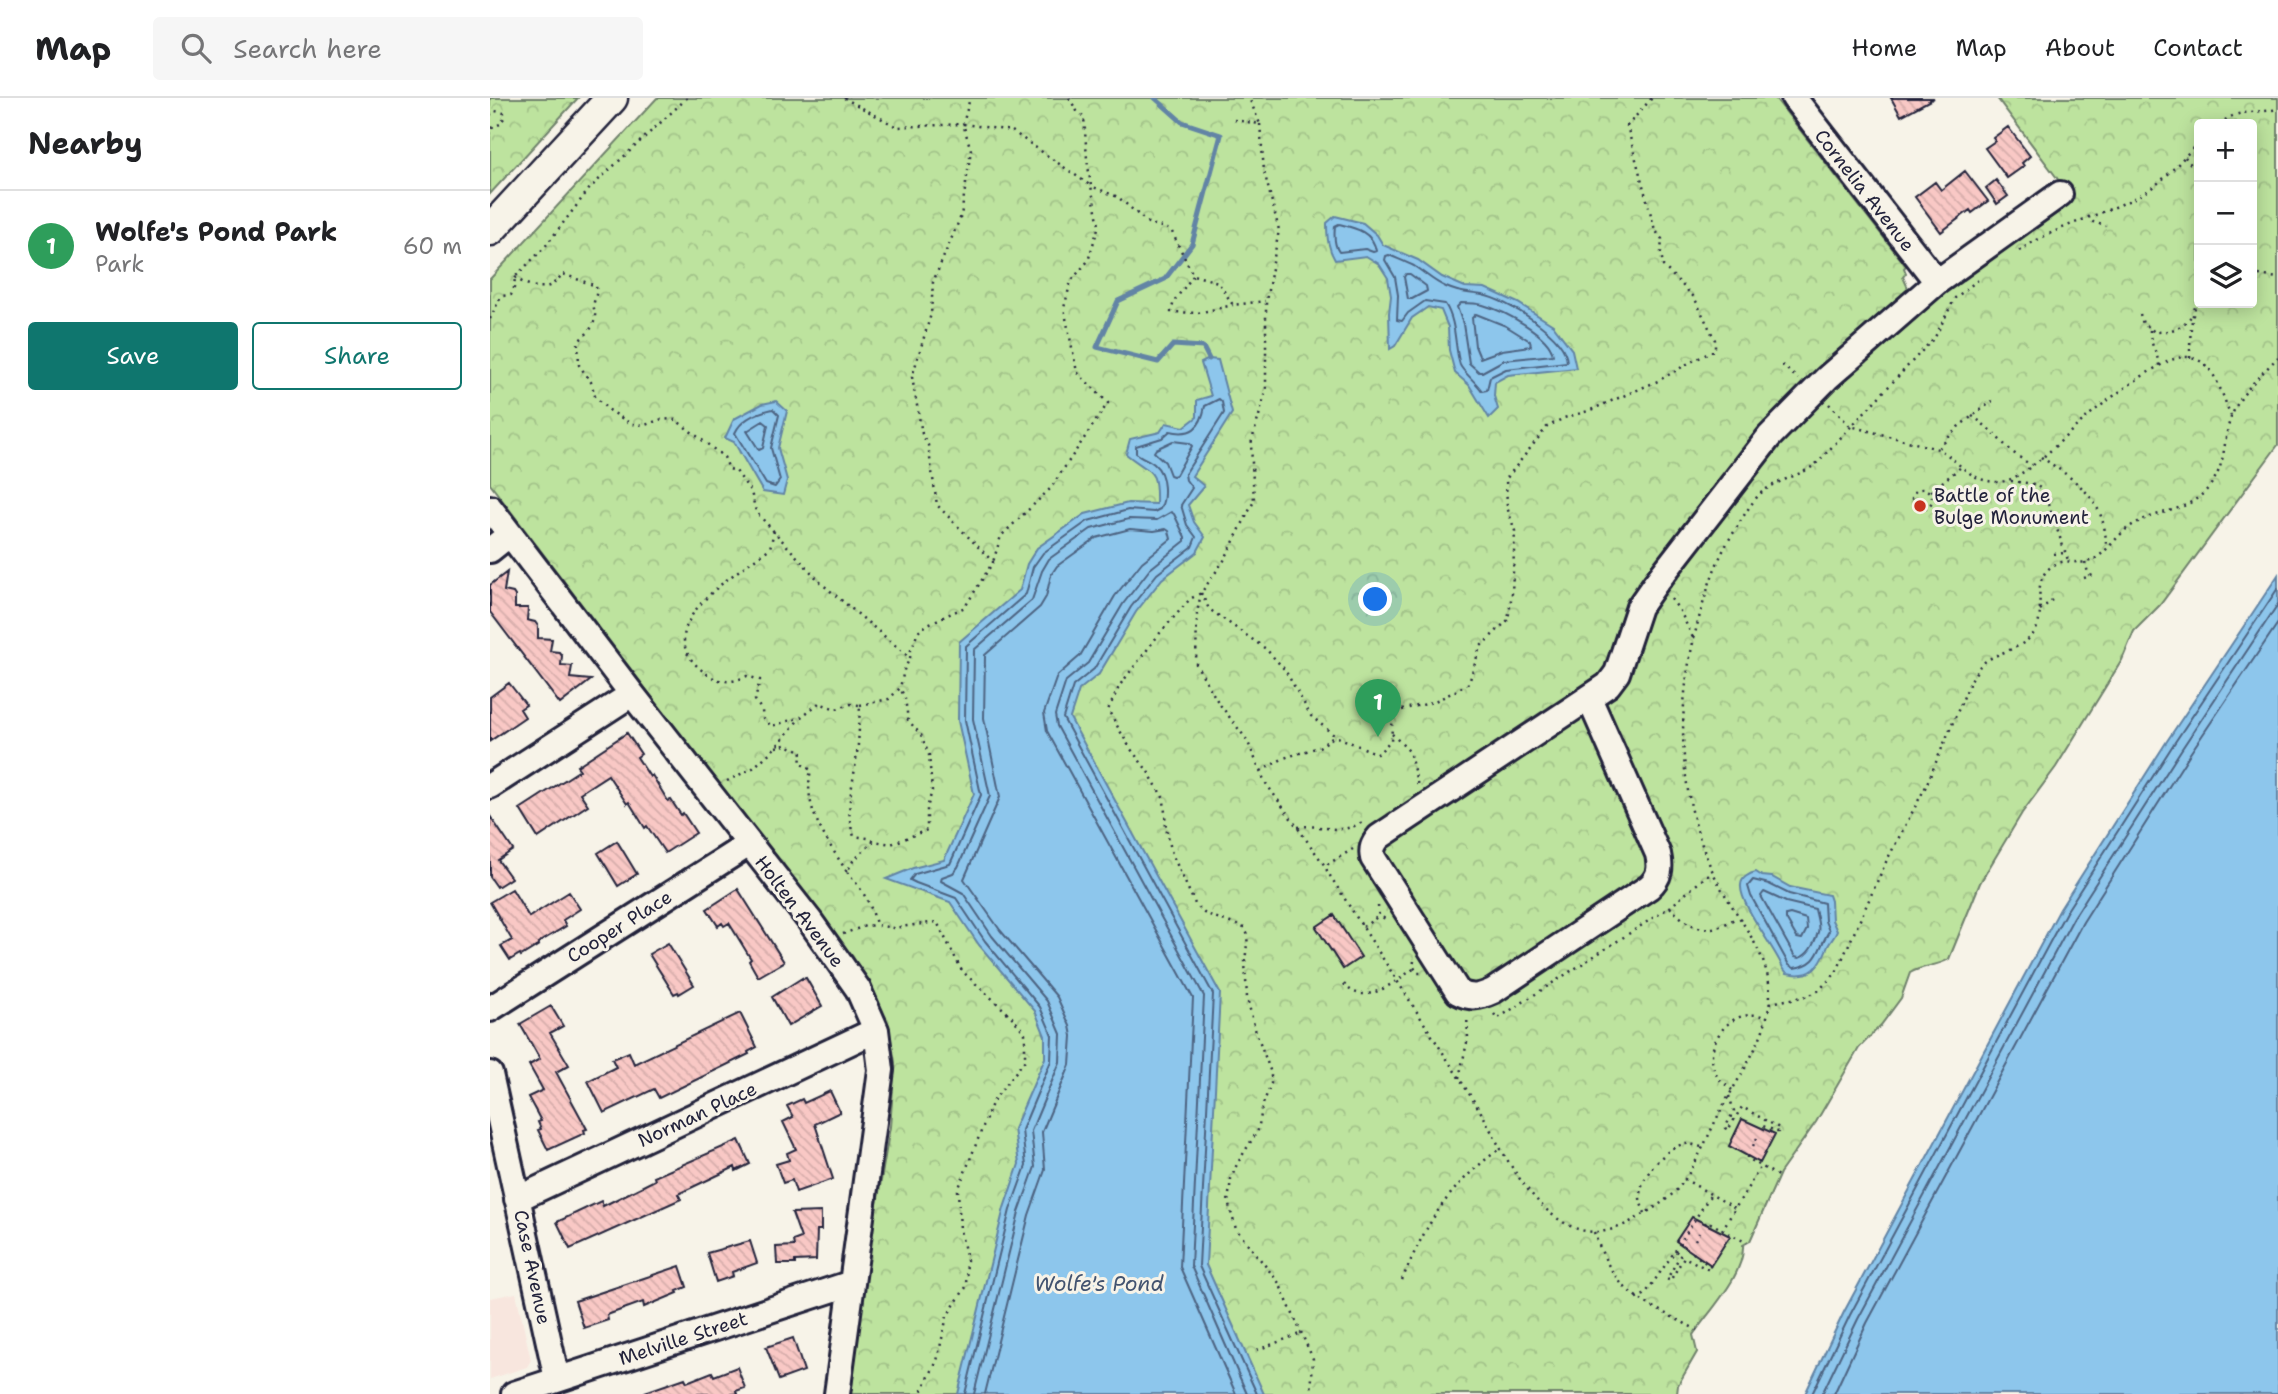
<!DOCTYPE html>
<html lang="en">
<head>
<meta charset="utf-8">
<style>
  :root { --surface:#fff; --page:#f6f6f6; --text:#202124; --muted:#757577; --line:#e0e0e0; --accent:#0f766e }
  body { margin:0; font-family:"Shantell Sans",sans-serif; background:var(--page); color:var(--text) }
  .controls { position:absolute; right:21px; top:21px; display:grid; overflow:hidden; border-radius:7px; box-shadow:0 4px 18px #0003 }
  .controls button { width:63px; height:63px; display:grid; place-items:center; padding:0; border:0; border-bottom:2px solid var(--line); background:var(--surface); color:var(--text); font:35px sans-serif }
  .you { position:absolute; left:886px; top:502px; width:24px; height:24px; margin:-18px; border:5px solid #fff; border-radius:50%; background:#1a73e8; box-shadow:0 0 0 10px #1a73e833 }
  .badge { display:grid; place-items:center; width:46px; height:46px; border-radius:50%; background:var(--accent); color:#fff; font-size:23px; font-weight:700 }
  .pin { position:absolute; translate:-50% -58px; filter:drop-shadow(0 2px 4px #0008) }
  .pin::after { content:''; position:absolute; top:37px; width:24px; height:21px; background:inherit; clip-path:polygon(0 0,100% 0,50% 100%) }
  .list { margin:0; padding:0; list-style:none }
  h2 { display:flex; justify-content:space-between; align-items:center; height:91px; margin:0; padding:0 28px; font-size:30px }
  h2 small { font-size:23px; font-weight:400; color:var(--muted) }
  .list li { display:grid; grid-template-columns:46px 1fr auto; gap:21px; align-items:center; box-sizing:border-box; height:112px; padding:0 28px; border-top:2px solid var(--line) }
  .list b { display:block; font-size:26px; white-space:nowrap }
  .list p { margin:0; font-size:23px; white-space:nowrap; color:var(--muted) }
  .list em { font-size:23px; font-style:normal; color:var(--muted) }
  .actions { display:flex; gap:14px; padding:21px 28px }
  .actions a { flex:1; padding:16px 0; border:2px solid var(--accent); border-radius:7px; text-align:center; font-size:24px; color:var(--accent) }
  .actions .main { background:var(--accent); color:#fff }
  .icon { flex:none; width:38px; height:38px; fill:none; stroke:currentColor; stroke-width:2; stroke-linecap:round; stroke-linejoin:round }
  .map { position:relative; flex:none; width:1788px; height:1296px; overflow:hidden }
  header { display:flex; align-items:center; gap:42px; box-sizing:border-box; height:98px; padding:0 35px; background:var(--surface); border-bottom:2px solid var(--line) }
  header strong { font-size:33px }
  nav { display:flex; gap:38px; margin-inline-start:auto; font-size:24px }
  .search { width:490px; height:63px; background:var(--page); display:flex; align-items:center; gap:18px; box-sizing:border-box; padding:0 24px; border-radius:7px; color:var(--muted); font-size:26px }
  main { display:flex }
  aside { flex:1; background:var(--surface) }
  .map>svg:first-child { display:block }
</style>
</head>
<body>
<header>
<strong>Map</strong>
<div class="search"><svg class="icon" aria-label="search" viewBox="0 0 24 24"><circle cx="10" cy="10" r="6"/><path d="M15 15l6 6"/></svg>Search here</div>
<nav><a>Home</a><a>Map</a><a>About</a><a>Contact</a></nav>
</header>
<main>
<aside>
<h2>Nearby<small></small></h2>
<ul class="list">
<li><span class="badge" style="background:#2e9e5b">1</span><div><b>Wolfe's Pond Park</b><p>Park</p></div><em>60 m</em></li>
</ul>
<div class="actions"><a class="main">Save</a><a>Share</a></div>
</aside>
<div class="map">
<svg width="1788" height="1296" viewBox="0 0 1788 1296">
  <defs>
    <pattern id="park-crowns" width="20" height="18" patternUnits="userSpaceOnUse" patternTransform="scale(1.75)"><rect width="20" height="18" fill="#bde39e"/><path d="M2 6a3 3 0 1 1 6 0M12 15a3 3 0 1 1 6 0" fill="none" stroke="#a2c289"/></pattern>
    <pattern id="building-back-hatch" width="6" height="6" patternUnits="userSpaceOnUse" patternTransform="scale(1.75)"><rect width="6" height="6" fill="#f9c8c5"/><path d="M-1 5l2 2M0 0l6 6M5-1l2 2" fill="none" stroke="#d5acaa"/></pattern>
  </defs>
  <rect width="100%" height="100%" fill="#f7f3e8"/>
  <filter id="ink" filterUnits="userSpaceOnUse"><feTurbulence type="fractalNoise" baseFrequency=".0143" numOctaves="2"/><feDisplacementMap in="SourceGraphic" scale="14" xChannelSelector="R" yChannelSelector="G"/><feConvolveMatrix kernelMatrix="1 2 1 2 8 2 1 2 1" color-interpolation-filters="sRGB"/></filter>
  <g filter="url(#ink)">
    <!-- built -->
    <path fill="#f8e6de" d="M26 1195 41 1262 37 1269 0 1281V1200Z"/>
    <!-- park -->
    <path fill="url(#park-crowns)" stroke="#70826c" stroke-width="2" fill-rule="evenodd" d="M0 0H88L0 96Z
      M167 0H1285L1416 168 1414 170 1416 175 1413 179 1426 208 1579 101 1567 80 1507 0H1788V347L1670 507 1644 533 1632 562 1566 669 1532 715 1490 785 1459 861C1446 869 1433 867 1420 875L1411 900 1391 927 1369 950 1326 1024 1290 1075 1260 1143 1253 1147C1255 1177 1219 1213 1203 1237L1207 1254 1188 1287 1187 1296H361L376 1172 400 1029 405 964 399 930 387 900 371 874 0 386V181ZM1709 26H1762V205H1709Z"/>
    <!-- water -->
    <path fill="#8dc6ec" stroke="#6284a5" stroke-width="2" d="M845 118 873 125 887 137 893 147 928 162 952 179 975 189 995 190 1028 205 1063 227 1082 252 1086 270 1018 277 1005 284 1004 298 1008 311 999 320 979 287 965 275 959 252 958 229 951 212 938 209 922 220 905 248 900 251 899 215 901 198 898 180 889 166 876 158 845 162C838 150 837 140 837 125Z
      M719 261 728 262 742 315 702 378 714 388 698 407 704 424 715 439 707 454 672 481 646 514 609 576 589 592 580 620 730 895 716 1167 774 1296H468L514 1110 529 1066 524 1031 555 960V938L545 913 489 847 460 804 396 781 423 770 454 762 484 696 468 623 469 544 530 492 537 466 547 450 595 416 638 405 666 406C667 369 662 377 636 356L640 341 670 334 676 325 694 329 707 319V302L721 298 711 265Z
      M286 303 297 313 288 350 297 382 293 397 273 394 244 344 235 340 244 321 272 306Z
      M1788 477V1296H1315L1354 1214 1570 811 1677 643Z
      M1266 774 1272 778 1282 779 1300 789 1339 797 1341 803 1342 822 1347 833C1345 839 1341 842 1338 848 1330 868 1323 881 1297 875L1293 870C1285 850 1249 806 1251 787 1251 780 1260 775 1266 774Z"/>
    <g fill="none" stroke-linecap="round" stroke-linejoin="round">
      <!-- shore -->
      <path stroke="#4d6482" stroke-width="2" d="M849 126C865 130 883 134 886 153L883 154 875 151 849 154C844 147 844 137 845 128Z
        M896 158 899 157C908 161 916 164 924 168 935 175 944 184 956 189 972 196 976 194 992 197 1017 202 1076 237 1077 264L1016 271 1000 279 997 292 992 293C987 285 972 273 970 267 964 247 967 225 955 206L935 203 918 215 912 223 907 222 908 197 905 179 895 162Z
        M916 176H920L936 188 937 193 922 201H918L914 179Z
        M971 205C978 205 986 205 993 207 1014 213 1059 236 1063 257L1014 262 992 274H989L979 265 973 226 967 209Z
        M986 216 1016 228 1040 243 1041 248 1012 252 990 260 985 248 982 220Z
        M283 311 289 317 281 350 290 382 285 389 276 386 245 335C251 321 269 314 283 311Z
        M273 323 278 327 273 350 269 352 257 333Z
        M683 343 699 345 702 348 686 377 683 378 680 377 675 364 664 354 666 351Z
        M1263 782 1279 786 1299 796 1334 805 1335 823 1339 833C1327 852 1330 866 1304 870L1299 867 1261 798 1258 788Z
        M1274 794 1296 804 1325 811C1326 817 1330 828 1328 834 1325 844 1319 857 1309 860L1305 859 1271 798Z
        M1300 816 1316 821 1317 831 1312 841 1307 840 1296 821V817Z
        M475 1296 520 1112 536 1068 532 1032 561 963 562 937 550 909 495 843 466 800 426 785 420 782 425 776 460 766 491 697 475 622 476 548 536 496 543 469 553 455 598 423 638 412 664 414 670 411C676 401 676 376 665 367 660 362 652 360 646 355V348L672 340 680 333C702 338 711 330 715 308L729 301 732 304 734 315 695 376 696 382 702 390 691 407 697 427 706 439 702 449 667 476 641 509 604 571 583 588 573 620 723 896 709 1168 767 1296
        M484 1296 529 1114 545 1069 541 1033 570 964 571 936 557 903 502 838 473 795 451 783 452 779 463 775 468 769 500 698 483 621 484 552 542 502 552 473 559 461 601 431 639 421 667 422 681 414 684 416 695 439V443L660 471 633 506 598 565 576 583 565 617 567 628 714 898 701 1168 757 1296
        M495 1296 539 1117 555 1072 552 1034 580 967 582 938 580 928 567 899 510 832 474 781 510 699 494 620 495 557 550 509 556 499 561 477 567 468 606 440 640 431 664 433 676 431 679 433 681 441 652 464 625 498 590 558 567 578 554 615 557 633 703 900 690 1169 746 1296
        M1322 1296 1360 1217 1576 814 1683 647 1788 490
        M1332 1296 1368 1221 1584 819 1691 652 1788 506
        M1344 1296 1377 1225 1593 824 1699 657 1788 525"/>
      <!-- stream -->
      <path stroke="#6284a5" stroke-width="5" d="M665 0 692 24 731 37 702 146 675 181 628 203 607 249 668 264 683 247 713 249 719 261"/>
    </g>
    <!-- building -->
    <path fill="url(#building-back-hatch)" stroke="#22223b" stroke-width="2" d="M1401 0H1444L1411 18Z
      M1518 29 1540 58 1532 65 1534 68 1517 80 1495 50 1505 43 1503 40Z
      M1475 73 1498 103 1482 115 1480 112 1451 134 1425 99 1445 84 1451 92Z
      M1506 82 1518 98 1507 106 1496 90Z
      M17 474 14 493 23 495 25 498V510H38L37 522 45 524 48 528V540L62 541 60 553 69 554 72 558 71 567 82 568 80 580 101 582 70 606 0 514V487Z
      M19 585 36 607 30 611 35 619 0 643V599Z
      M137 635 151 656 147 659 160 679 162 677 178 703 181 702 191 717 193 715 206 735 175 755 157 728 155 730 139 704 137 706 118 677 90 695 98 707 48 740 30 711 90 672 87 668Z
      M0 718 23 752 8 762 21 780 7 789 0 779Z
      M127 743 147 776 128 788 108 755Z
      M22 791 39 819 79 794 90 811 73 822 76 828 48 845 49 847 31 858 30 856 20 862 11 848 22 842 0 804Z
      M248 791 294 864 268 879 259 863 261 861 239 825 234 828 232 825 228 828 217 811Z
      M844 817 871 859 853 871 826 829Z
      M178 845 204 887 189 896 188 894 184 896 159 856Z
      M312 880V881L316 880 332 908 298 928 282 899Z
      M61 908 73 928 60 935 79 967 66 974 97 1031 94 1032 95 1035 58 1052 48 1032 51 1031 48 1024 51 1023 38 999 53 992 39 967 50 961 30 926Z
      M250 915 267 949 258 954 259 956 169 1000 164 991 114 1015 98 983 126 969 122 961 139 954 144 966Z
      M340 993 350 1014 325 1026 343 1081 306 1094 302 1082 293 1085 286 1066 299 1062 297 1055 306 1051 293 1024 303 1019 297 1008 312 1001 314 1005Z
      M1252 1021 1285 1036 1270 1065 1239 1048Z
      M249 1042 260 1066 246 1073 245 1069 188 1096 191 1101 80 1151 67 1124 111 1103 113 1108 165 1082 164 1079Z
      M331 1114V1132H327L326 1162 305 1163V1166H287L286 1149 304 1148 303 1143 311 1140 302 1115Z
      M1202 1119 1240 1138 1221 1167 1186 1143Z
      M260 1143 267 1165 242 1174 243 1178 226 1184 217 1155Z
      M190 1168 197 1189 187 1193 188 1195 154 1209 153 1204 117 1217 118 1222 94 1230 85 1203Z
      M303 1240 314 1273 289 1282 276 1249Z
      M247 1269 255 1290 246 1293 247 1296H155V1294L195 1280 197 1284 222 1274 224 1278Z"/>
    <g fill="none" stroke-linecap="round" stroke-linejoin="round">
      <defs>
        <path id="minor" d="M1304 0 1447 184
          M0 410 142 596 320 823 368 891 386 932 391 972 347 1296
          M0 452 20 436
          M1099 600 1168 756C1171 770 1170 779 1159 789L1003 893C990 899 981 901 968 894L883 760C881 751 883 746 889 739L1118 587 1127 575 1149 509 1165 486 1279 339 1337 280 1447 184 1570 96
          M0 688 142 596
          M0 911 259 746
          M0 976 67 1281
          M27 1101 386 932
          M24 1296 362 1185"/>
        <path id="major" d="M0 132 122 0"/>
      </defs>
      <!-- minor casing -->
      <use href="#minor" stroke="#22223b" stroke-width="30"/>
      <!-- major casing -->
      <use href="#major" stroke="#22223b" stroke-width="35"/>
      <!-- path -->
      <path stroke="#22223b" stroke-width="2.5" stroke-dasharray="2 5" stroke-linecap="butt" d="M354 0 407 29 473 26 480 0
        M579 0 587 13 594 19 597 61 601 88 628 99 658 125 681 132 703 177 728 184 743 207 775 203
        M0 17 5 13 14 15V20L10 26 0 31
        M744 22 770 26 759 0
        M770 26 774 73 789 132 776 203V293L761 346 764 403 735 461 711 495 700 501 670 535 630 587 618 612 640 650 657 672 674 701 676 730 682 756 705 806 714 815 754 830 758 837 755 864 757 900 765 931 781 975V986L773 1006 768 1032 747 1066 741 1081 738 1104 746 1131 789 1185 823 1261 821 1296
        M1729 26C1750 10 1764 16 1788 11
        M1695 59 1709 77
        M1598 118 1603 124 1616 128
        M1529 153C1568 126 1617 117 1657 93 1678 80 1692 60 1709 44
        M1709 173V185
        M1762 176 1788 180
        M703 178 684 203 681 214 708 215 743 207
        M25 179C32 186 49 192 59 188 64 186 69 180 73 176L106 188C107 195 106 197 104 204 103 210 104 209 105 215 106 227 97 237 88 243L89 267 101 284 105 298 116 310 141 326 155 327 172 321 186 322 234 359 239 371 246 373 261 394 266 414 332 486 419 559
        M1650 216 1653 226 1665 234C1682 234 1692 230 1703 216
        M0 221 11 198 21 197 24 190 25 179 54 150 100 90 197 0
        M1660 232C1659 246 1668 254 1669 268
        M1700 260C1700 239 1700 218 1709 199
        M1292 267 1308 281
        M1339 306 1360 328 1448 351C1470 363 1478 383 1507 384 1533 385 1575 337 1596 320 1614 304 1663 268 1684 261 1693 258 1702 258 1710 263 1727 273 1733 300 1741 318
        M1482 318C1505 332 1517 355 1542 367
        M1449 350 1468 329 1504 302
        M1551 359C1588 384 1617 402 1616 451
        M1521 383 1544 386 1553 392 1578 462
        M1422 401a10 10 0 1 1 20 0a10 10 0 1 1-20 0Z
        M1441 393 1471 369
        M1548 403 1557 400
        M1555 428 1565 423
        M284 433 280 450C248 475 154 528 213 573 228 585 240 586 257 578L270 582 265 602 272 613 273 621 282 628 311 619 329 605 346 611 360 606 370 607C369 625 369 645 366 662 363 690 354 712 364 738L378 740 384 743
        M1564 456 1575 455
        M1595 464 1599 478
        M1594 480 1603 477
        M711 495 719 511 776 551 795 572 821 618 845 638 888 656 901 642 903 617C913 610 924 609 936 606 952 601 965 593 979 585L990 549 1018 522 1022 495 1025 433 1017 409 1016 381 1057 329 1074 320 1098 313 1168 283 1199 265 1225 252V242L1204 199 1173 168 1171 154 1172 141 1165 132 1137 28 1162 0
        M711 495 707 515 706 566 728 604 757 642 775 684 835 768
        M1181 501 1190 513 1203 540
        M1550 512 1562 502
        M370 607 399 601 410 590 414 572 420 560 421 552 428 534 438 526 475 509 503 464 447 407 438 347 432 336 422 279 441 216 443 184 471 118 481 52 473 26 522 33 601 88 609 127 598 163 581 183 574 210 587 274 618 305 560 391 511 438 503 464
        M902 636 919 653 928 688
        M286 649 295 647 312 653 310 665 321 672C312 711 337 742 357 774L363 763 384 743 401 746 437 732V710L442 693 439 657 431 637 418 622 415 600 410 590
        M771 673 794 660 829 649 845 638
        M237 683 263 670 286 649 310 620
        M808 729C836 725 847 740 876 722
        M863 751 838 766 836 769 837 773 994 1019C1014 1059 1054 1135 1107 1134 1123 1133 1138 1126 1152 1117 1166 1109 1179 1101 1190 1088 1207 1066 1218 1037 1231 1012 1248 980 1273 946 1279 909 1287 858 1241 816 1222 772 1185 690 1186 599 1211 513 1219 485 1228 458 1244 434 1252 421 1261 404 1272 394 1288 382 1309 378 1325 367L1445 239 1465 200 1489 181
        M357 774C371 790 382 806 386 827L403 830 447 824 472 873 521 918 535 935V962L503 1003 468 1092 470 1132 477 1161 476 1189 457 1218 447 1263 430 1296
        M888 808 889 818 898 822
        M1180 809C1201 832 1220 838 1247 819
        M873 829 890 817
        M353 836 375 828 386 827
        M924 863 923 868 928 875H931
        M854 886C875 911 905 883 925 870
        M1280 905 1318 898 1328 893 1346 875 1396 764 1435 690 1481 582C1484 578 1487 572 1490 568 1505 553 1531 553 1544 535 1559 513 1537 483 1564 467 1577 459 1588 468 1600 463 1616 457 1626 437 1641 428 1667 411 1698 416 1720 388 1738 364 1732 340 1742 317 1751 294 1772 276 1788 259
        M1004 916 1007 920 1010 919 1180 809 1214 780 1223 775
        M969 980 978 940 977 918
        M1242 992C1237 987 1229 983 1226 976 1213 952 1233 918 1260 917 1265 916 1271 918 1277 919
        M1239 998 1244 1013 1235 1030 1238 1032 1252 1009 1289 1030 1288 1034 1273 1028 1272 1030
        M1263 1048 1267 1040
        M1257 1058V1060L1288 1078
        M1194 1081 1245 1110
        M1155 1115C1153 1110 1150 1105 1150 1099 1149 1080 1176 1048 1195 1046 1201 1045 1206 1048 1212 1049
        M1215 1126 1217 1123 1257 1145
        M1232 1132 1271 1068
        M1104 1134C1127 1200 1150 1201 1207 1232
        M1205 1142 1209 1135
        M1185 1153 1221 1096
        M912 1182C937 1124 957 1090 1008 1052
        M1146 1200 1154 1197 1158 1192 1185 1153 1191 1156 1177 1181 1180 1183 1194 1159 1219 1172 1221 1169 1199 1152
        M767 1252 812 1235"/>
      <!-- minor -->
      <use href="#minor" stroke="#f7f3e8" stroke-width="24"/>
      <!-- major -->
      <use href="#major" stroke="#f7f3e8" stroke-width="30"/>
    </g>
  </g>
  <!-- markers -->
  <circle fill="#c8321e" stroke="#f7f3e8" stroke-width="2.5" cx="1430" cy="408" r="7"/>
  <g text-anchor="middle" stroke-width="6" stroke-linejoin="round" paint-order="stroke">
    <!-- street labels -->
    <g font-size="19" fill="#22223b" stroke="#f7f3e8">
      <text transform="translate(1375 92) rotate(52)" y="7">Cornelia Avenue</text>
      <text transform="translate(310 813) rotate(53)" y="7">Holten Avenue</text>
      <text transform="translate(129 828) rotate(-32)" y="7">Cooper Place</text>
      <text transform="translate(207 1016) rotate(-25)" y="7">Norman Place</text>
      <text transform="translate(43 1169) rotate(78)" y="7">Case Avenue</text>
      <text transform="translate(193 1240) rotate(-18)" y="7">Melville Street</text>
    </g>
    <!-- poi labels -->
    <g font-size="19" fill="#22223b" stroke="#f7f3e8" text-anchor="start">
      <text x="1444" y="404">Battle of the<tspan x="1444" dy="22">Bulge Monument</tspan></text>
    </g>
    <!-- water labels -->
    <g font-size="21" font-style="italic" fill="#425370" stroke="#f7f3e8">
      <text x="609" y="1193">Wolfe's Pond</text>
    </g>
  </g>
</svg>
<div class="controls">
<button>+</button>
<button>−</button>
<button><svg class="icon" aria-label="layers" viewBox="0 0 24 24"><path d="M12 4l9 5-9 5-9-5zM3 14l9 5 9-5"/></svg></button>
</div>
<div class="you"></div>
<div class="pin badge" style="left:888px;top:639px;background:#2e9e5b">1</div>
</div>
</main>
</body>
</html>
